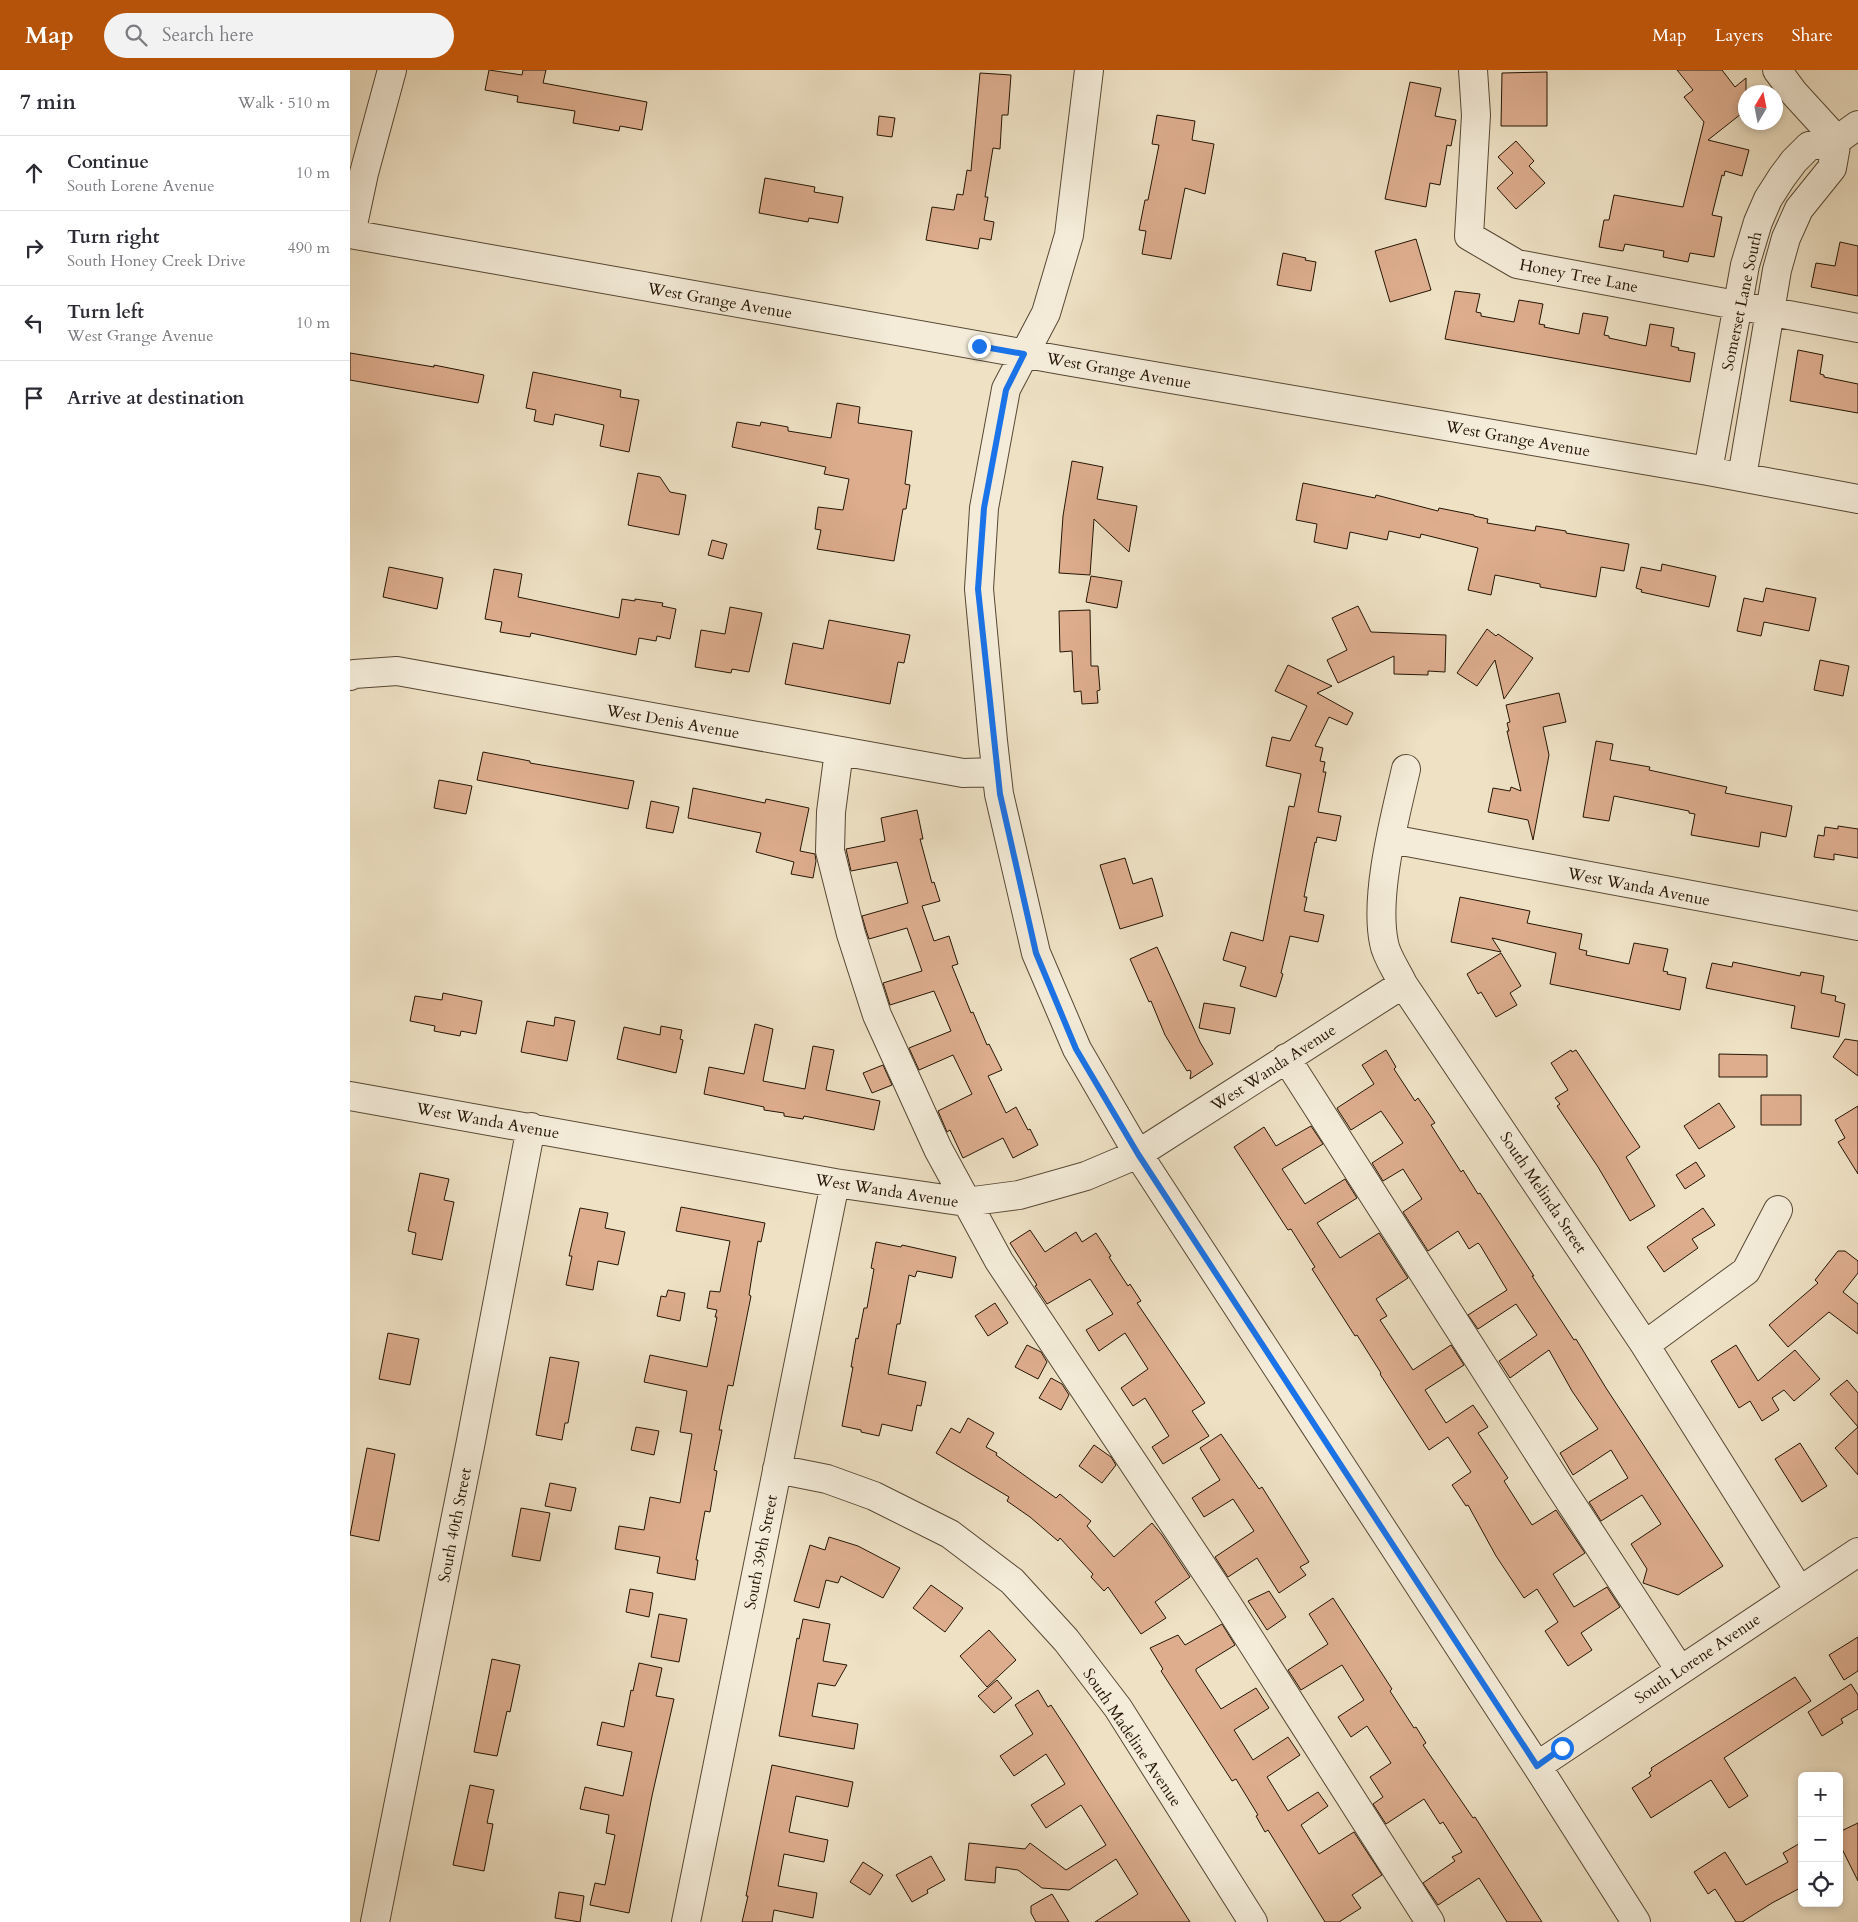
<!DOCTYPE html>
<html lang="en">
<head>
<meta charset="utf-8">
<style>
  :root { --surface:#fff; --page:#f2f2f3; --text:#2b2b33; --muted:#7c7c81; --line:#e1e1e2; --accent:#b45309 }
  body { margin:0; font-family:Cardo,serif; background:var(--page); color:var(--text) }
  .controls { position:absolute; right:15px; bottom:15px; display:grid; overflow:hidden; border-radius:8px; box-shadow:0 2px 8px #0003 }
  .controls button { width:45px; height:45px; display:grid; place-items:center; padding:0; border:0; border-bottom:1px solid var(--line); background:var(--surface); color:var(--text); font:25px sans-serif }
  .compass { position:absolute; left:1388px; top:15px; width:45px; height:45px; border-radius:50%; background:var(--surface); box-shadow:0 2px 8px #0003; rotate:10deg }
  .stop { position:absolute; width:15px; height:15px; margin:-11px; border:4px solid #1a73e8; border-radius:50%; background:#fff }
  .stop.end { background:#1a73e8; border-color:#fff; box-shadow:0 1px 5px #0008 }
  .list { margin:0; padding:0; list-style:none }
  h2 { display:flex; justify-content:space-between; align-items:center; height:65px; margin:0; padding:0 20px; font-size:21px }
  h2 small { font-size:16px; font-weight:400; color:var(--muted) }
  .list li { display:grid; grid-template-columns:32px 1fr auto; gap:15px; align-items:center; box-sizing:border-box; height:75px; padding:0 20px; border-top:1px solid var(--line) }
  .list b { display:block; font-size:19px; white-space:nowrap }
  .list p { margin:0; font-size:16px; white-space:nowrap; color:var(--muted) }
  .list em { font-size:16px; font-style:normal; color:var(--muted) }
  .icon { flex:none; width:28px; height:28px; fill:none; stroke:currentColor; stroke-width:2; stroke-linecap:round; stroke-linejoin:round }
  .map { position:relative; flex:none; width:1508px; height:1852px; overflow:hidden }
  header { display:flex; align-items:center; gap:30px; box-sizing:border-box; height:70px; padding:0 25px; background:var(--accent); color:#fff }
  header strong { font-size:24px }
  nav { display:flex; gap:28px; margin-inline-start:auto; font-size:18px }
  .search { width:350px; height:45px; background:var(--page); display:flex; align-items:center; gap:12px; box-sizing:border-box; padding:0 18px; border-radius:28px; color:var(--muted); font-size:19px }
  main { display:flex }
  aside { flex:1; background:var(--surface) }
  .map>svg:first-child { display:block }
</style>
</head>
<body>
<header>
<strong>Map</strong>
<div class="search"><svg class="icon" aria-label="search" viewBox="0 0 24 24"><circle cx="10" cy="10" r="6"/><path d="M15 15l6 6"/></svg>Search here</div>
<nav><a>Map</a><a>Layers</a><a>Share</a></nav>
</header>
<main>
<aside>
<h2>7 min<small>Walk · 510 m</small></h2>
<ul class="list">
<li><svg class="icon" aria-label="ahead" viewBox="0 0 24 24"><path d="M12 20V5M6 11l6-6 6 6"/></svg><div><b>Continue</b><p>South Lorene Avenue</p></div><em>10 m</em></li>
<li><svg class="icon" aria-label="right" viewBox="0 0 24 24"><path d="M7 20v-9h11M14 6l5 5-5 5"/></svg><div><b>Turn right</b><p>South Honey Creek Drive</p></div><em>490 m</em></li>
<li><svg class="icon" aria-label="left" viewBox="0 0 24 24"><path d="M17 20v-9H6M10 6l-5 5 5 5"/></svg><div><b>Turn left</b><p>West Grange Avenue</p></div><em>10 m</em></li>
<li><svg class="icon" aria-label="arrive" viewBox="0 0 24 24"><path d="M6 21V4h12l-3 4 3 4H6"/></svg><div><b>Arrive at destination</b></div></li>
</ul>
</aside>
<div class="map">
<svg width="1508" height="1852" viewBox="0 0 1508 1852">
  <rect width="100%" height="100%" fill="#eee1c4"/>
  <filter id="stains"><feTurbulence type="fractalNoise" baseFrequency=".004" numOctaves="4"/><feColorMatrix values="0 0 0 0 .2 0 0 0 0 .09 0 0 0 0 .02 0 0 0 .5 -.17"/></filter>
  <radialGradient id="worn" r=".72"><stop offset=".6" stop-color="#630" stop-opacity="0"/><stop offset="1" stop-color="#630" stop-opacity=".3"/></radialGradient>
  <!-- building -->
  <path fill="#ddad8e" stroke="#251504" d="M139 0 172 5 173 0H196L193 13 297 32 292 60 270 56 269 61 223 53 225 41 167 32 168 26 135 20Z
    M1327 0H1372L1385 17 1396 8V40L1358 70 1399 80 1392 106 1375 101 1374 106 1372 105 1362 145 1372 147 1364 187 1340 183 1338 192 1313 187 1314 181 1275 174 1273 181 1249 177 1254 150H1259L1264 125 1333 137 1354 52 1334 27 1343 20Z
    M1197 2V56H1151L1152 3Z
    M630 3 661 5 658 45H652L650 79 643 78 635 127H638L634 150 644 152 641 170 630 168 628 179 576 170 582 137 604 140 607 124 613 125 617 100 621 101Z
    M1060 12 1091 18 1085 46 1106 50 1101 76 1097 75 1090 115 1080 113 1076 137 1035 129Z
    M807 45 845 51 842 70 864 74 855 124 835 118 821 189 792 184 796 161 789 160 795 130H798L809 75 802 74Z
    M529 46 545 48 542 67 527 65Z
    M1166 71 1184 91 1179 96 1195 113 1166 139 1147 118 1163 103 1148 87Z
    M415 108 465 117 464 122 493 127 488 153 459 148 458 152 409 143Z
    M1066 169 1081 220 1040 232 1025 181Z
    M1490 172 1508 176V226L1461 217 1466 193 1485 196Z
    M933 183 956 188 955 190 966 192 961 221 927 215Z
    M1105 221 1130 224 1126 242 1131 243V246L1164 252 1169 230 1193 234 1189 254 1195 255 1194 257 1229 264 1233 243 1258 247 1254 265 1259 266V268L1296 276 1300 254 1324 258 1321 276 1329 278 1328 280 1345 283 1340 312 1095 269Z
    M1448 280 1473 285 1470 304 1474 305V307L1508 314V343L1440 331Z
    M0 283 84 297V295L134 305 128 333 0 310Z
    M183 302 271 320 270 327 289 330 279 382 250 376 254 355 205 344 203 355 184 351 186 340 176 338Z
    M487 333 510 337 508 353 562 361 555 414 560 415 556 439H553L544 491 467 479 471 460 465 459 468 437 493 440 499 409 474 404 476 397 382 377 387 352 410 356 411 352 438 357V361L481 368Z
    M722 391 753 397 747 429 787 436 779 482 744 449 740 505 709 503 713 446Z
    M288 403 310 407 320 422 336 425 329 465 278 455Z
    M953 413 1025 428 1026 425 1088 441 1089 438 1124 445V446L1138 449 1137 453 1185 461 1186 456 1216 461V463L1279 474 1274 501 1251 497 1246 527 1190 517V514L1145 505 1141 525 1118 520 1128 478 1071 464 1070 468 1039 461 1037 470 1000 462 997 479 964 472 967 454 946 450Z
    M362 470 377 474 373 489 358 485Z
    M1312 494 1366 506 1359 537 1291 522 1292 520 1286 518 1291 497 1311 501Z
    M39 497 93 508 87 539 33 527Z
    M144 499 172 504 168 527 269 548 272 529 285 531V529L313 533 312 536 326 539 320 569 307 566 306 571 289 568 286 585 181 563 180 567 150 562 152 552 135 549Z
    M741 506 772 511 767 538 736 532Z
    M1416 518 1466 528 1459 561 1414 552 1411 566 1387 561 1394 528 1413 532Z
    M1008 536 1021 562 1096 565 1095 602 1078 601V605L1044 604V586L988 613 977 590 997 580 982 548Z
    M380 537 412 543 399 602 382 599 381 603 345 597 351 560 375 564Z
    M740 540 741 596H748L750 620 747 621 748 633 732 634 731 621 724 622 722 581 710 582 709 541Z
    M479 550 560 565 554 593 548 592 540 634 435 614 443 573 473 579Z
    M1137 559 1146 566 1148 564 1183 588 1154 629 1145 590 1127 616 1107 603Z
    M1470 590 1499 596 1493 626 1464 620Z
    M938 595 982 616 967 623 1003 643 997 655 979 647 965 676 973 678 970 691 975 692 973 702H976L968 742 991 746 986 771 967 767 966 773 965 772 954 827H957L954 841 974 845 968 872 940 866 931 903 933 904 926 927 890 916 896 897 873 890 881 862 913 871 939 736 944 737 951 704 916 696 922 667 940 671 957 636 925 621Z
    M1209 623 1216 652 1193 657 1199 685 1183 770 1178 750 1138 742 1143 718 1160 721 1161 717 1171 721 1157 661H1159L1157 653 1160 652 1156 635Z
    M1246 671 1263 674 1260 690 1300 697 1299 700 1377 717 1375 723 1442 736 1436 767 1411 762 1409 777 1341 765 1345 744 1339 743V741L1264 726 1259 751 1233 747Z
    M133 682 180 691V693L284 711 278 739 127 710Z
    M89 710 122 716 116 744 84 738Z
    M343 718 415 733 416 729 459 738 450 781 465 784 466 791 463 808 441 804 444 792 406 782 411 763 338 748Z
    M301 731 329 737 323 763 296 758Z
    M567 740 573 769H570L582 813 584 812 590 831 572 836 584 871 599 866 608 894 602 896 621 943 623 942 637 975 639 974 652 1000 638 1006 656 1043 666 1037 678 1060 680 1059 688 1075 663 1088 653 1068 613 1088 600 1060 597 1062 588 1041 622 1024 603 985 569 1000 559 978 601 961 584 921 540 935 533 913 572 901 557 858 519 869 516 860 512 846 558 833 547 792 501 801 496 779 535 771 531 748Z
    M1488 756 1508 759V788L1484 784V790L1464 787 1468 765 1474 766 1475 757 1488 759Z
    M775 788 783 814 802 808 813 846 770 859 750 795Z
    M1110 827 1180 841 1177 853 1232 864 1229 879 1237 881 1236 885 1279 894 1284 873 1318 879 1313 901 1318 902 1317 904 1336 908 1330 940 1200 914 1206 883 1142 868 1151 882 1101 872Z
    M807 877 850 972 863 994 840 1009 841 1002 840 1000 837 1001 815 965 801 931 799 932 780 889Z
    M1151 883 1171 916 1160 923 1167 935 1146 947 1131 922 1128 924 1117 904Z
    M1383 892 1450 906 1451 902 1474 906 1471 923 1486 926 1485 931 1495 934 1489 967 1441 958 1445 936 1356 918 1362 893 1382 897Z
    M93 923 132 931 126 964 111 961 110 966 84 961 85 956 60 951 65 926 92 930Z
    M854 933 885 938 880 964 849 958Z
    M205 947 225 951 217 991 171 982 177 951 204 956Z
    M405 954 423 959 413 1011 455 1019 463 976 484 980 476 1020 530 1031 524 1060 454 1046 453 1049 434 1046V1043L414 1040V1037L354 1024 359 997 394 1004Z
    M311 956 332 960 330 969 333 970 326 1003 267 989 274 957 310 965Z
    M1495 969 1508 971V1006L1483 987Z
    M1036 980 1046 997 1044 999 1065 1031 1068 1028 1085 1053 1081 1055 1111 1102 1113 1100 1128 1124 1130 1123 1184 1206H1182L1224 1270 1226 1269 1256 1318 1373 1496 1328 1525 1293 1513 1297 1499 1281 1474 1311 1454 1292 1425 1251 1451 1239 1432 1278 1408 1261 1380 1223 1405 1210 1383 1248 1359 1222 1321 1199 1280 1160 1308 1149 1291 1187 1265 1166 1234 1128 1259 1118 1245 1157 1220 1130 1175 1128 1173 1119 1179 1108 1161 1078 1181 1053 1142 1072 1129 1053 1099 1033 1111 1022 1093 1053 1073 1031 1041 1001 1060 988 1040 987 1038 1024 1014 1012 995Z
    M1221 980 1222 982 1226 980 1290 1077 1276 1087 1305 1136 1280 1151 1248 1097 1207 1036 1210 1034 1205 1028 1218 1020 1201 993Z
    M1369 984 1417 985V1007H1369Z
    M533 995 542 1015 522 1023 513 1003Z
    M1411 1025H1451V1055H1411Z
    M1369 1033 1385 1057 1349 1079 1334 1056Z
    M1508 1036V1104L1488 1072 1495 1068 1485 1050Z
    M961 1056 973 1074 932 1099 955 1134 995 1109 1007 1128 967 1153 990 1188 1029 1163 1058 1208 1026 1229 1037 1246 1030 1250 1063 1300 1101 1275 1114 1295 1075 1320 1096 1353 1123 1335 1138 1357 1128 1363 1158 1408 1154 1411 1182 1455 1206 1440 1235 1483 1203 1504 1224 1537 1257 1517 1270 1537 1231 1563 1242 1580 1218 1596 1195 1561 1208 1552 1187 1519 1174 1528 1146 1486 1118 1435 1116 1436 1102 1415 1121 1402 1098 1367 1079 1380 1030 1304 1031 1303 1007 1265 1005 1266 962 1199 965 1197 941 1159 938 1160 884 1077 914 1057 926 1076Z
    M1346 1092 1355 1106 1335 1119 1326 1105Z
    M70 1103 99 1109 94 1130 104 1132 92 1190 62 1184 66 1163 58 1161Z
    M331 1137 415 1153 411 1172 408 1171 402 1206 399 1225 401 1226 383 1316 378 1315 369 1360H372L364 1400 367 1401 360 1442 355 1441 346 1490H348L345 1510 307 1503 310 1487 265 1479 269 1456 294 1460 300 1427 330 1433 342 1364 330 1362 337 1321 294 1312 300 1285 357 1297 367 1247H365L367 1240 357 1238 360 1221 370 1222 380 1171 326 1161Z
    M230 1138 258 1143 255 1158 275 1162 268 1195 248 1191 243 1220 216 1215 222 1186H219Z
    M1353 1138 1365 1155 1342 1169 1348 1178 1314 1202 1297 1177Z
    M680 1160 695 1182 726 1162 732 1172 746 1163 761 1186 759 1187 778 1216 780 1214 791 1231 787 1233 855 1333 842 1341 859 1366 813 1394 802 1377 819 1366 795 1328 783 1336 771 1318 798 1299 775 1263 749 1281 736 1260 763 1244 740 1209 697 1234 685 1216 687 1215 660 1173Z
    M526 1172 551 1177 552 1175 606 1187 602 1208 567 1201 565 1207 559 1205 550 1254H547L538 1304 576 1312 571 1336 567 1335 562 1361 532 1354 529 1366 511 1362V1360L492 1356 503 1297H501L506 1268 508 1269 514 1238H517L524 1199 521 1198Z
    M1488 1181H1495L1508 1191V1203L1493 1222 1508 1234V1264L1479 1242 1438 1277 1419 1255 1468 1213 1465 1210Z
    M318 1220 335 1223 330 1251 307 1246 311 1226 316 1227Z
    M645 1233 658 1253 638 1266 625 1246Z
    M38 1263 69 1269 60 1315 29 1309Z
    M677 1275 691 1282 697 1292 688 1309 665 1297Z
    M1386 1275 1408 1311 1445 1280 1470 1309 1444 1331 1434 1320 1422 1328 1429 1340 1412 1351 1400 1331 1389 1338 1361 1291Z
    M200 1287 229 1292 218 1353H215L212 1370 186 1365Z
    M701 1308 712 1314 719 1325 711 1340 689 1328Z
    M1497 1310 1508 1323V1357L1480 1324Z
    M618 1348 644 1363 636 1377 647 1383 646 1385 706 1428 710 1424 741 1451 737 1456 764 1487 802 1453 812 1465 840 1507 805 1532 816 1548 791 1564 758 1517 754 1521 741 1507 743 1504 710 1468 708 1471 680 1447 657 1431 659 1427 586 1383 601 1358 610 1363Z
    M286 1357 309 1361 304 1385 281 1380Z
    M1508 1357V1405L1485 1378Z
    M871 1364 909 1419 912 1417 959 1492 950 1497 956 1505 929 1523 907 1488 878 1507 865 1487 904 1461 883 1429 854 1447 842 1428 870 1410 850 1378Z
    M1450 1373 1477 1416 1452 1432 1425 1389Z
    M744 1375 761 1387 766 1395 752 1413 729 1396Z
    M17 1378 45 1384 29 1471 0 1465Z
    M200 1413 226 1418 221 1441 195 1436Z
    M171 1438 200 1443 190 1491 162 1486Z
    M479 1467 508 1476 550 1498 533 1528 491 1506 488 1513 476 1510 469 1538 444 1531 460 1475 475 1480Z
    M581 1515 613 1538 595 1562 563 1538Z
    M280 1519 303 1523 299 1547 276 1542Z
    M919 1521 936 1547 917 1560 898 1531Z
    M983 1528 1042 1619 1040 1621 1064 1658 1066 1657 1076 1673 1073 1675 1123 1748 1125 1747 1192 1852H1157L1129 1808 1088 1835 1073 1813 1105 1791 1102 1787 1112 1782 1093 1752 1090 1754 1074 1729 1036 1754 1023 1734 1033 1727 1020 1707 1041 1693 1017 1656 1001 1667 988 1647 1014 1630 992 1595 951 1620 938 1600 978 1574 959 1544Z
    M309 1544 337 1549 329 1592 301 1587Z
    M453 1549 480 1554 473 1591 497 1595 485 1616 468 1613 462 1646 508 1654 504 1679 429 1666 447 1568 449 1569Z
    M872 1554 885 1575 846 1599V1601L871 1639 906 1618 919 1638 884 1660 903 1690 938 1667 950 1685 917 1707 938 1741 968 1722 978 1736 951 1755 969 1784 1004 1762 1032 1805 1002 1825 1011 1838 989 1852H975L918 1760 915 1762 906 1746 908 1745 886 1709 882 1711 811 1601 813 1599 800 1578 828 1565 835 1575Z
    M639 1560 666 1590 637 1617 610 1586Z
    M1508 1567V1601L1494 1610 1479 1585Z
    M142 1589 170 1595 160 1642 157 1641 147 1686 124 1682Z
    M289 1593 312 1598 306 1626 324 1629 302 1726 279 1843 240 1835 245 1813 255 1815 265 1765 256 1763 259 1745 230 1739 235 1717 273 1726 282 1682 247 1675 252 1652 274 1657 281 1620 283 1621Z
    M1445 1607 1461 1631 1374 1688 1398 1726 1379 1738 1361 1710 1301 1748 1282 1718 1301 1706 1299 1703 1302 1700 1301 1698Z
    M647 1610 662 1628 644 1643 628 1626Z
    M1501 1614 1508 1625V1639L1491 1649 1493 1653 1472 1666 1458 1642Z
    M688 1620 698 1637 701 1635 726 1673 840 1852H745L788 1824 766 1789 719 1820 692 1818 668 1800 646 1797 645 1813 615 1810 619 1773 675 1779 680 1773 716 1800 756 1775 731 1735 696 1758 681 1735 715 1714 696 1684 664 1706 650 1686 683 1664 665 1635Z
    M422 1695 503 1712 498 1737 446 1726 439 1762 478 1770 474 1792 434 1784 428 1816 467 1823 463 1848 424 1840 422 1852H392L398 1826H396Z
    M120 1715 144 1720 137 1753 143 1754 134 1801 103 1795Z
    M1508 1753V1811L1489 1773V1762Z
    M1452 1772V1817L1422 1833 1392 1852H1386L1365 1819 1358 1824 1344 1802 1375 1782 1396 1815 1438 1792 1433 1783Z
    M581 1786 595 1810 577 1820 578 1823 562 1832 546 1805Z
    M513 1792 533 1805 520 1825 500 1812Z
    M209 1822 234 1826 230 1852 205 1848Z
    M702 1824 719 1852H686L681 1843V1836Z"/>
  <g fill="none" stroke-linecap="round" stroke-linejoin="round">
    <defs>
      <path id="minor" d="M739 0 719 165 696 243 656 319 634 438 629 519 643 671 649 724 686 883 727 979 788 1084 1187 1696 1286 1852
        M1123 0 1126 45 1119 166 1167 194 1508 258
        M1427 0 1444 23 1487 70
        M0 164 716 291 1358 401 1508 429
        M1 164 14 103 42 0
        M1358 401 1395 195 1408 152 1418 129 1432 107 1444 91 1459 76 1487 70 1508 55
        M1392 407 1427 200 1436 168 1449 139 1482 98 1487 70
        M0 606 4 604 47 601 613 703 646 702
        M489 681 481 742 480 781 486 805 501 864 527 945 588 1079 649 1191 876 1532 1080 1852
        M1056 699C1045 747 1024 825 1034 873 1036 886 1047 901 1053 914L1295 1275 1449 1520
        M1041 769 1508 856
        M936 988 1207 1412 1330 1600
        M0 1026 485 1113 616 1132 669 1125 736 1106 788 1084 1053 914
        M1295 1275 1396 1201 1428 1140
        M427 1399 477 1409 524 1426 600 1464 662 1511 716 1570 768 1638 903 1852
        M1187 1696 1508 1482
        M25 1852 121 1371 181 1057
        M336 1852 485 1113"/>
    </defs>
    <!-- minor casing -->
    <use href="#minor" stroke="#574834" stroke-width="30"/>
    <!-- minor -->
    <use href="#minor" stroke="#f4ecd9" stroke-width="28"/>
  </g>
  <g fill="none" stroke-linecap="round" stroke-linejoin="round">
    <!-- route -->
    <path stroke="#1a73e8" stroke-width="6" d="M629 276 674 284 656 320 634 438 628 519 650 724 686 883 726 979 788 1084 1187 1696 1212 1678"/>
  </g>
  <g text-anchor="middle" stroke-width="4" stroke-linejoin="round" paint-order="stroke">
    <!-- street labels -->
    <g font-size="16" fill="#251504" stroke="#f4ecd9">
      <text transform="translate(1229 205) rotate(11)" y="6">Honey Tree Lane</text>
      <text transform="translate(370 230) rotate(10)" y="6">West Grange Avenue</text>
      <text transform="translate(1391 231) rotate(-78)" y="6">Somerset Lane South</text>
      <text transform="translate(769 300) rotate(10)" y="6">West Grange Avenue</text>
      <text transform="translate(1168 368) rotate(10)" y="6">West Grange Avenue</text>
      <text transform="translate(323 651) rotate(10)" y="6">West Denis Avenue</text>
      <text transform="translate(1289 816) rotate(11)" y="6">West Wanda Avenue</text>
      <text transform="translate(923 997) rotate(-33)" y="6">West Wanda Avenue</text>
      <text transform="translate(138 1050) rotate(10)" y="6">West Wanda Avenue</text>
      <text transform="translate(537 1120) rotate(9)" y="6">West Wanda Avenue</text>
      <text transform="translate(1194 1122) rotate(56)" y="6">South Melinda Street</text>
      <text transform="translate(104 1455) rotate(-79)" y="6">South 40th Street</text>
      <text transform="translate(410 1482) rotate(-79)" y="6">South 39th Street</text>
      <text transform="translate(1347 1588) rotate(-34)" y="6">South Lorene Avenue</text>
      <text transform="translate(783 1667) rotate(56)" y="6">South Madeline Avenue</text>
    </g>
  </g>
  <rect width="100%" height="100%" filter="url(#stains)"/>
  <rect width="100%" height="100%" fill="url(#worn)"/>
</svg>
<div class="controls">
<button>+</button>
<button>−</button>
<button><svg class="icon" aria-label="locate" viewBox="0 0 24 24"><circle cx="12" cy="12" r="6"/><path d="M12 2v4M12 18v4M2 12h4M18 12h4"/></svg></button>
</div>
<svg class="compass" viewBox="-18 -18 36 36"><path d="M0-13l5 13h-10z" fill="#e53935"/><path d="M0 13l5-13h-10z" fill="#7c7c81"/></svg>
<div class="stop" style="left:1212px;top:1678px"></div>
<div class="stop end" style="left:629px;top:276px"></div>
</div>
</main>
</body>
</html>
